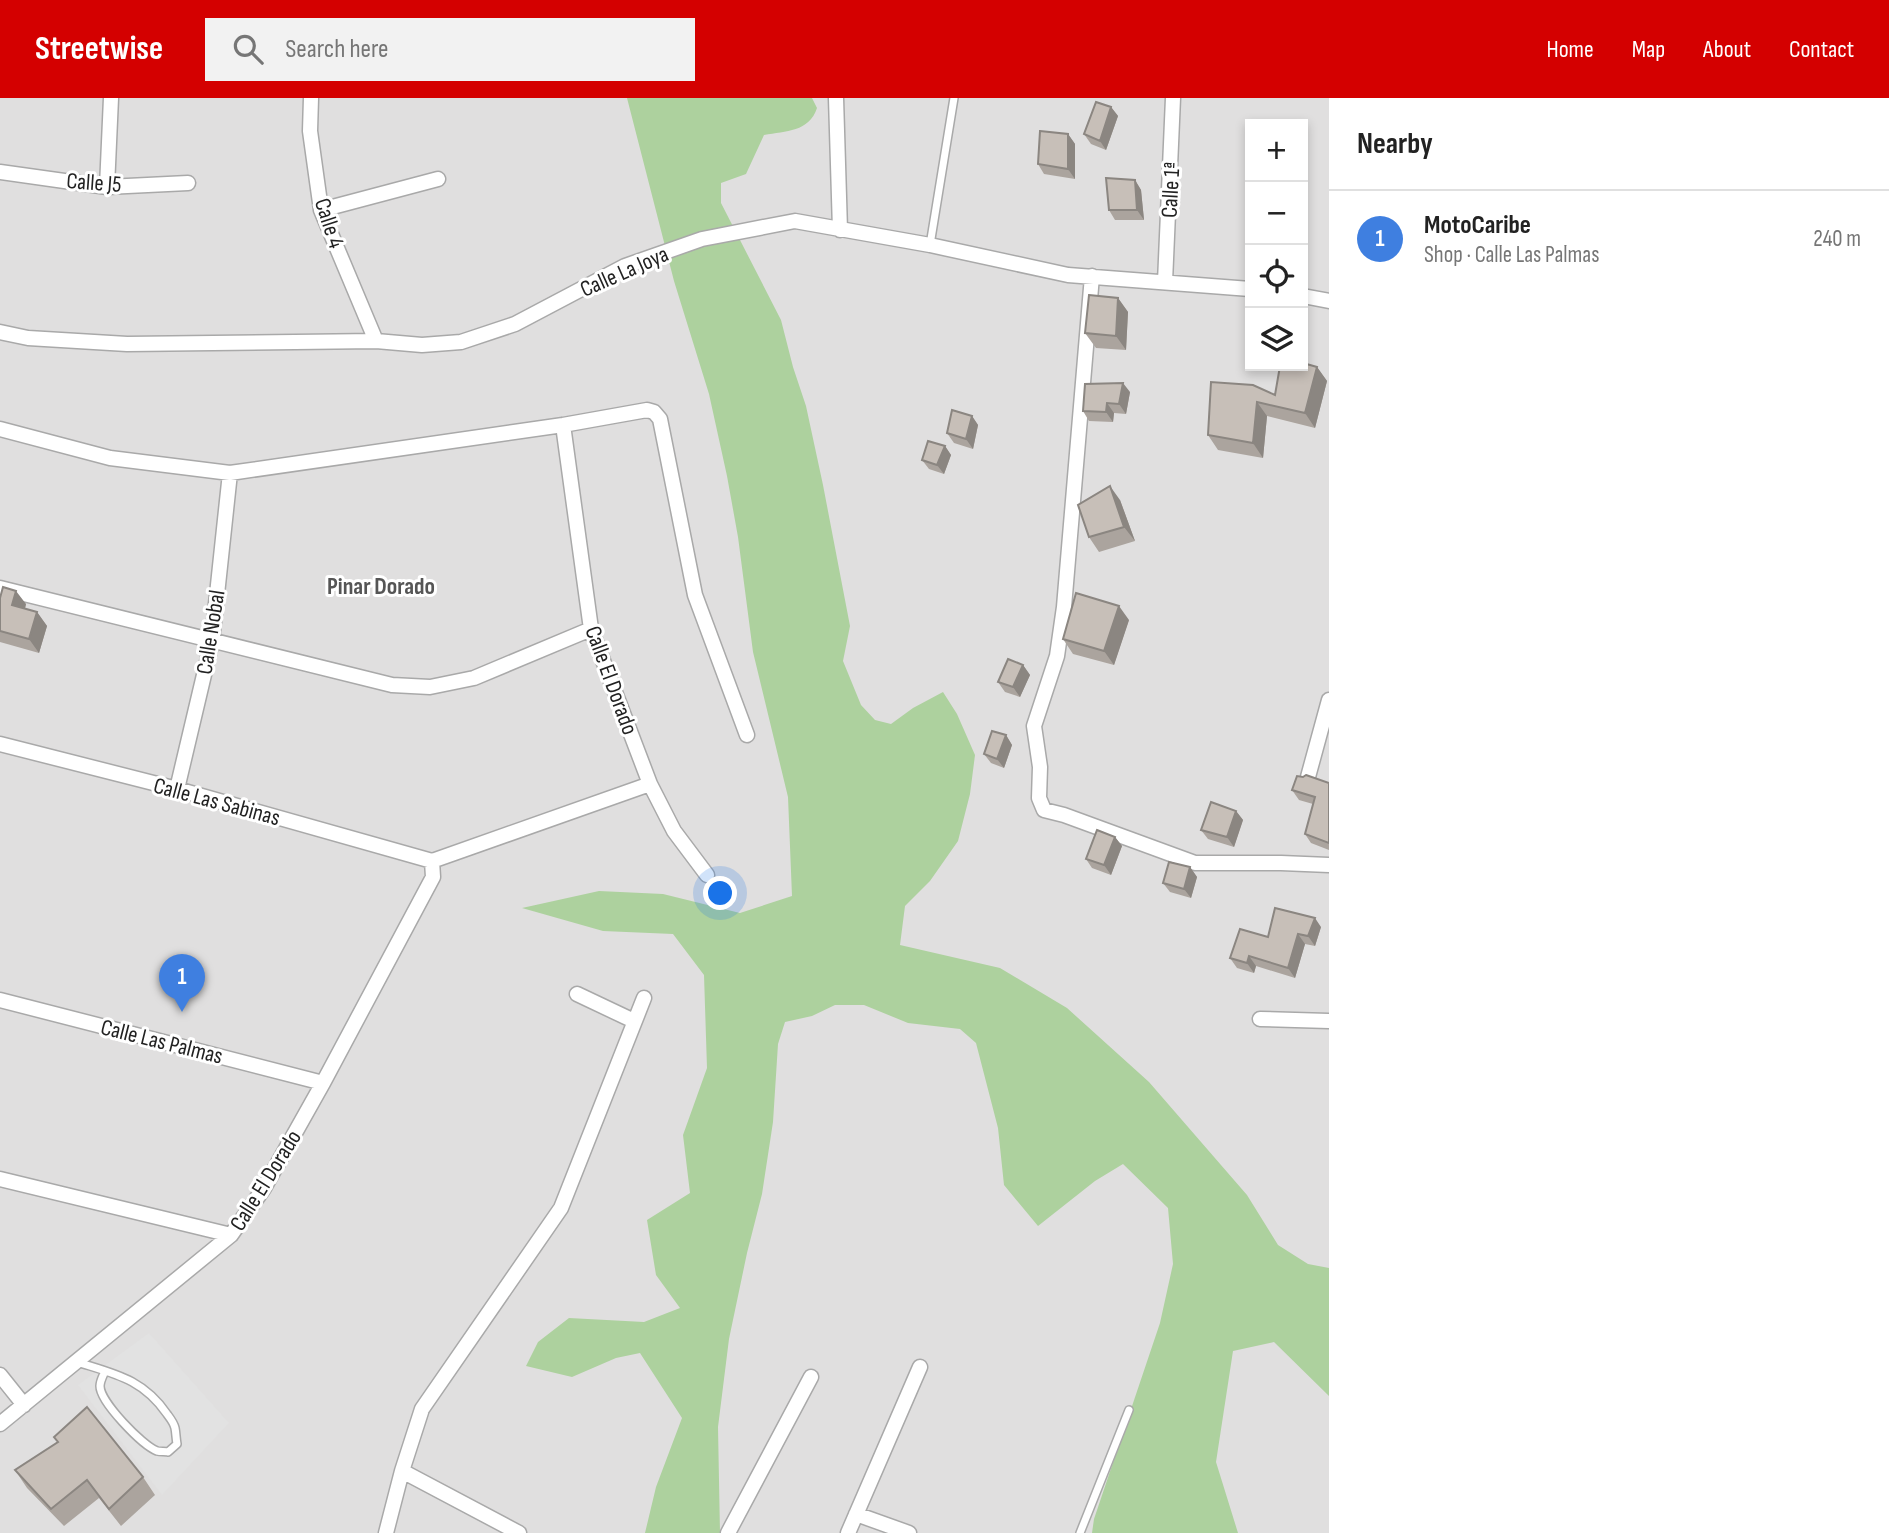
<!DOCTYPE html>
<html lang="en">
<head>
<meta charset="utf-8">
<style>
  :root { --surface:#fff; --page:#f2f2f2; --text:#222; --muted:#767676; --line:#e0e0e0; --accent:#d40000 }
  body { margin:0; font-family:"Sofia Sans Condensed",sans-serif; background:var(--page); color:var(--text) }
  .controls { position:absolute; right:21px; top:21px; display:grid; overflow:hidden; border-radius:0px; box-shadow:0 4px 10px #0003 }
  .controls button { width:63px; height:63px; display:grid; place-items:center; padding:0; border:0; border-bottom:2px solid var(--line); background:var(--surface); color:var(--text); font:35px sans-serif }
  .you { position:absolute; left:721px; top:796px; width:24px; height:24px; margin:-18px; border:5px solid #fff; border-radius:50%; background:#1a73e8; box-shadow:0 0 0 10px #1a73e833 }
  .badge { display:grid; place-items:center; width:46px; height:46px; border-radius:50%; background:var(--accent); color:#fff; font-size:23px; font-weight:700 }
  .pin { position:absolute; translate:-50% -58px; filter:drop-shadow(0 2px 4px #0008) }
  .pin::after { content:''; position:absolute; top:37px; width:24px; height:21px; background:inherit; clip-path:polygon(0 0,100% 0,50% 100%) }
  .list { margin:0; padding:0; list-style:none }
  h2 { display:flex; justify-content:space-between; align-items:center; height:91px; margin:0; padding:0 28px; font-size:30px }
  h2 small { font-size:23px; font-weight:400; color:var(--muted) }
  .list li { display:grid; grid-template-columns:46px 1fr auto; gap:21px; align-items:center; box-sizing:border-box; height:98px; padding:0 28px; border-top:2px solid var(--line) }
  .list b { display:block; font-size:26px; white-space:nowrap }
  .list p { margin:0; font-size:23px; white-space:nowrap; color:var(--muted) }
  .list em { font-size:23px; font-style:normal; color:var(--muted) }
  .icon { flex:none; width:38px; height:38px; fill:none; stroke:currentColor; stroke-width:2; stroke-linecap:round; stroke-linejoin:round }
  .map { position:relative; flex:none; width:1329px; height:1435px; overflow:hidden }
  header { display:flex; align-items:center; gap:42px; box-sizing:border-box; height:98px; padding:0 35px; background:var(--accent); color:#fff }
  header strong { font-size:33px }
  nav { display:flex; gap:38px; margin-inline-start:auto; font-size:24px }
  .search { width:490px; height:63px; background:var(--page); display:flex; align-items:center; gap:18px; box-sizing:border-box; padding:0 24px; border-radius:0px; color:var(--muted); font-size:26px }
  main { display:flex }
  aside { flex:1; background:var(--surface) }
  .map>svg:first-child { display:block }
</style>
</head>
<body>
<header>
<strong>Streetwise</strong>
<div class="search"><svg class="icon" aria-label="search" viewBox="0 0 24 24"><circle cx="10" cy="10" r="6"/><path d="M15 15l6 6"/></svg>Search here</div>
<nav><a>Home</a><a>Map</a><a>About</a><a>Contact</a></nav>
</header>
<main>
<div class="map">
<svg width="1329" height="1435" viewBox="0 0 1329 1435">
  <rect width="100%" height="100%" fill="#f2efe9"/>
  <!-- residential -->
  <path fill="#e0dfdf" fill-rule="evenodd" d="M0 0H1329V1435H0ZM1250 26H1303V268H1250Z"/>
  <!-- forest -->
  <path fill="#add19e" d="M627 0H812L817 10C809 34 786 33 764 37L746 76 721 85V105L781 222 793 269 806 308 823 387 850 528 843 563 861 607 875 622 891 626 913 610 943 594 957 616 975 657 970 696 958 743 930 783 905 808 900 847 1000 870 1067 910 1149 984 1247 1097 1278 1147 1308 1166 1329 1170V1298L1274 1244 1233 1253 1216 1364 1238 1435H1092L1094 1421 1160 1225 1173 1166 1168 1110 1123 1066 1095 1083 1038 1128 1004 1087 998 1030 976 945 960 931 908 925 864 907H835L812 918 785 924 778 946 773 1024 762 1096 747 1155 729 1241 718 1329 720 1435H645L656 1389 682 1320 640 1255 616 1260 572 1279 526 1268 538 1244 569 1220 644 1224 680 1210 656 1177 647 1122 690 1095 683 1037 707 970 704 877 673 836 603 833 522 810 599 793 663 796 740 815 792 798 788 699 753 554 738 439 727 378 709 296 674 183Z"/>
  <!-- parking -->
  <path fill="#e2e2e2" d="M149 1235 229 1325 162 1397 78 1287Z"/>
  <g fill="none" stroke-linecap="round" stroke-linejoin="round">
    <defs>
      <path id="service" d="M930 147 954 0
        M77 1264C115 1276 143 1281 167 1316 170 1320 174 1325 175 1330 176 1335 176 1341 177 1346L168 1354C165 1353 161 1354 157 1353 142 1347 100 1304 100 1288 100 1283 103 1278 105 1273
        M1080 1435 1129 1312"/>
      <path id="minor" d="M311 0 310 33 321 112 376 243
        M836 0 840 132
        M0 74 107 89 188 85
        M107 89 111 0
        M321 112 438 81
        M1092 178 1064 509 1057 558 1034 628 1040 669 1039 700 1044 712 1064 717 1195 765H1281L1329 767
        M1165 184 1173 0
        M1303 198 1329 203
        M0 234 28 240 127 246 376 243 422 247 461 244 515 226 625 168 702 141 795 123 930 147 1068 177 1250 191
        M563 327 591 531 650 686 674 733 707 777
        M0 331 110 360 230 375 563 327 647 312 654 314 660 321 695 497 747 637
        M0 490 392 587 430 589 474 580 591 531
        M0 646 177 691 432 763
        M1308 679 1329 602
        M177 691 212 543 230 375
        M432 763 650 686
        M577 896 634 923
        M0 902 323 985
        M1260 921 1329 923
        M0 1081 231 1137
        M0 1277 24 1307
        M0 1326 231 1137 264 1090 323 985 433 779 432 763
        M402 1373 519 1435
        M856 1416 909 1435
        M386 1435 402 1373 422 1311 561 1110 644 900
        M728 1435 811 1279
        M848 1435 920 1269"/>
    </defs>
    <!-- service casing -->
    <use href="#service" stroke="#a9a9a9" stroke-width="10"/>
    <!-- minor casing -->
    <use href="#minor" stroke="#a9a9a9" stroke-width="17"/>
    <!-- service -->
    <use href="#service" stroke="#fff" stroke-width="7"/>
    <!-- minor -->
    <use href="#minor" stroke="#fff" stroke-width="14"/>
  </g>
  <!-- wall -->
  <path fill="#aba49e" d="M1111 9 1118 18 1106 52 1091 46 1084 36Z
    M1068 36 1075 46V81L1044 76 1038 66Z
    M1135 82 1141 92 1144 122H1115L1109 112Z
    M1118 200 1128 214 1126 252 1096 250 1085 235Z
    M1317 269 1327 283 1315 330 1267 318 1263 360 1218 352 1208 337 1211 284 1275 297Z
    M1130 294 1126 316 1114 315 1113 324 1089 323 1083 313Z
    M972 318 978 327 973 351 954 345 947 335Z
    M945 348 951 357 944 376 929 371 922 362Z
    M1120 402 1135 443 1099 454 1089 439Z
    M0 500 26 506 25 511 37 514 47 528 39 555 0 544Z
    M1129 522 1114 567 1073 556 1063 541Z
    M1023 567 1030 577 1020 599 1005 594 998 584Z
    M1006 637 1012 647 1004 670 991 665 984 656Z
    M1329 685V752L1311 745 1305 736 1313 706 1299 702 1292 692Z
    M1236 713 1243 722 1234 749 1208 741 1201 732Z
    M1115 739 1122 748 1111 777 1092 770 1086 761Z
    M1190 769 1197 779 1191 800 1170 794 1163 785Z
    M1321 829 1315 848 1305 846 1295 880 1256 868 1254 875 1237 870 1230 860 1268 839Z
    M15 1372 143 1379 155 1397 121 1428 99 1400 64 1428 27 1390Z"/>
  <!-- shaded-wall -->
  <path fill="#8b8681" d="M1111 9 1118 18 1106 52 1100 43Z
    M1068 36 1075 46V81L1068 71Z
    M1135 82 1141 92 1144 122 1137 112Z
    M1118 200 1128 214 1126 252 1116 238Z
    M1317 269 1327 283 1315 330 1305 315Z
    M1123 285 1130 294 1126 316 1119 306Z
    M1257 304 1267 318 1263 360 1253 345Z
    M1107 305 1114 315 1113 324 1106 314Z
    M972 318 978 327 973 351 966 341Z
    M945 348 951 357 944 376 937 367Z
    M1110 388 1120 402 1135 443 1124 429Z
    M16 493 26 506 22 521 12 507Z
    M1119 508 1129 522 1114 567 1104 553Z
    M37 514 47 528 39 555 29 541Z
    M1023 567 1030 577 1020 599 1013 589Z
    M1006 637 1012 647 1004 670 997 661Z
    M1236 713 1243 722 1234 749 1227 739Z
    M1115 739 1122 748 1111 777 1104 767Z
    M1190 769 1197 779 1191 800 1184 791Z
    M1315 820 1321 829 1315 848 1308 838Z
    M1298 836 1305 846 1295 880 1288 870Z
    M1249 858 1256 868 1254 875 1247 865Z"/>
  <!-- building -->
  <path fill="#c7bfb8" stroke="#8b8681" stroke-width="2" d="M1096 4 1111 9 1100 43 1084 36Z
    M1040 33 1068 36V71L1038 66Z
    M1106 80 1135 82 1137 112H1109Z
    M1089 197 1118 200 1116 238 1085 235Z
    M1303 265 1317 269 1305 315 1257 304 1253 345 1208 337 1211 284 1253 287 1275 297 1280 268H1303Z
    M1123 285 1119 306 1107 305 1106 314 1083 313 1085 286Z
    M952 312 972 318 966 341 947 335Z
    M928 343 945 348 937 367 922 362Z
    M1110 388 1124 429 1089 439 1078 407Z
    M3 489 16 493 12 507 37 514 29 541 0 533V500Z
    M1076 495 1119 508 1104 553 1063 541Z
    M1008 561 1023 567 1013 589 998 584Z
    M992 633 1006 637 997 661 984 656Z
    M1306 677 1329 685V745L1305 736 1315 699 1292 692 1297 678 1303 679Z
    M1211 704 1236 713 1227 739 1201 732Z
    M1097 732 1115 739 1104 767 1086 761Z
    M1169 764 1190 769 1184 791 1163 785Z
    M1275 810 1315 820 1308 838 1298 836 1288 870 1249 858 1247 865 1230 860 1240 831 1268 839Z
    M87 1309 143 1379 109 1411 87 1382 51 1411 15 1372 58 1344 54 1339Z"/>
  <g text-anchor="middle" stroke-width="6" stroke-linejoin="round" paint-order="stroke">
    <!-- street labels -->
    <g font-size="23" fill="#222" stroke="#fff">
      <text transform="translate(94 84) rotate(4)" y="8">Calle J5</text>
      <text transform="translate(1170 92) rotate(-87)" y="8">Calle 1ª</text>
      <text transform="translate(330 125) rotate(72)" y="8">Calle 4</text>
      <text transform="translate(624 173) rotate(-24)" y="8">Calle La Joya</text>
      <text transform="translate(210 534) rotate(-81)" y="8">Calle Nobal</text>
      <text transform="translate(612 582) rotate(70)" y="8">Calle El Dorado</text>
      <text transform="translate(217 703) rotate(15)" y="8">Calle Las Sabinas</text>
      <text transform="translate(162 943) rotate(14)" y="8">Calle Las Palmas</text>
      <text transform="translate(265 1082) rotate(-58)" y="8">Calle El Dorado</text>
    </g>
    <!-- neighbourhood labels -->
    <g font-size="24" font-weight="bold" fill="#555" stroke="#fff">
      <text x="381" y="496">Pinar Dorado</text>
    </g>
  </g>
</svg>
<div class="controls">
<button>+</button>
<button>−</button>
<button><svg class="icon" aria-label="locate" viewBox="0 0 24 24"><circle cx="12" cy="12" r="6"/><path d="M12 2v4M12 18v4M2 12h4M18 12h4"/></svg></button>
<button><svg class="icon" aria-label="layers" viewBox="0 0 24 24"><path d="M12 4l9 5-9 5-9-5zM3 14l9 5 9-5"/></svg></button>
</div>
<div class="you"></div>
<div class="pin badge" style="left:182px;top:914px;background:#3f7fe0">1</div>
</div>
<aside>
<h2>Nearby<small></small></h2>
<ul class="list">
<li><span class="badge" style="background:#3f7fe0">1</span><div><b>MotoCaribe</b><p>Shop · Calle Las Palmas</p></div><em>240 m</em></li>
</ul>
</aside>
</main>
</body>
</html>
